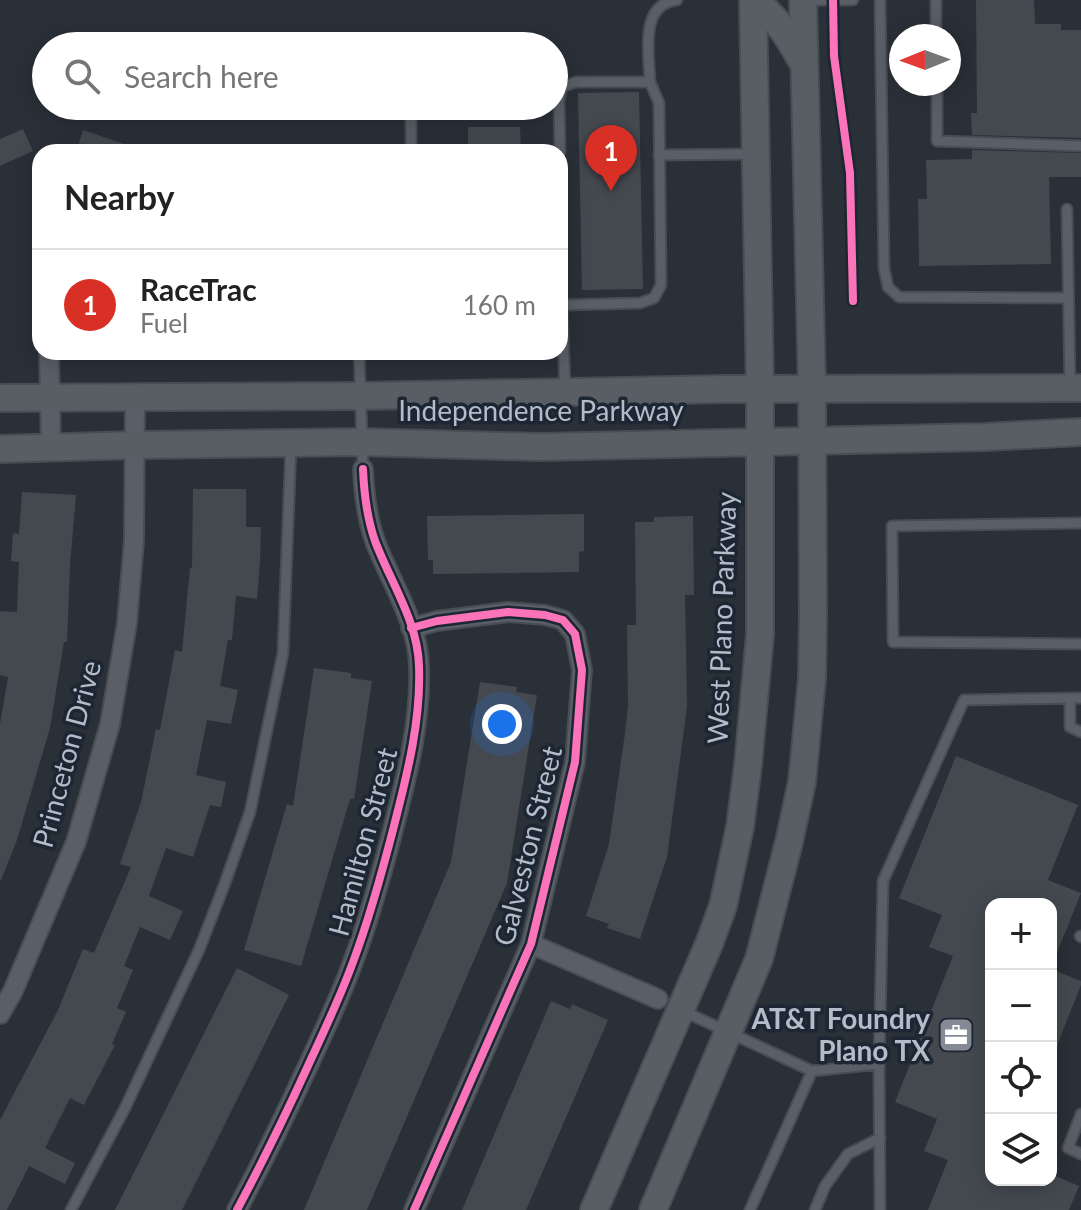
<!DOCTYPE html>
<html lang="en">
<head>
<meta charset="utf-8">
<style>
  :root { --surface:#fff; --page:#f6f6f6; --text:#222; --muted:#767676; --line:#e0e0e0; --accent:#d93025 }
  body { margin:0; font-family:Lato,sans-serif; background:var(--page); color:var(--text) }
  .controls { position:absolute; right:24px; bottom:24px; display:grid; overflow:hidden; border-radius:16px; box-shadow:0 4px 20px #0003 }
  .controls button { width:72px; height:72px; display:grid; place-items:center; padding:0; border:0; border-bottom:2px solid var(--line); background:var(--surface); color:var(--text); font:40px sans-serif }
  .compass { position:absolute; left:889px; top:24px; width:72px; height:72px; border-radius:50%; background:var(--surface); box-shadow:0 4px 20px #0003; rotate:269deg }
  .you { position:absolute; left:502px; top:724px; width:28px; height:28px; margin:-20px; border:6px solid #fff; border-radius:50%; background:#1a73e8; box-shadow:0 0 0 12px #1a73e833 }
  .badge { display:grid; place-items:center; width:52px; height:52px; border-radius:50%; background:var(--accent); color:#fff; font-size:26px; font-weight:700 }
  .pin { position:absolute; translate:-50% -66px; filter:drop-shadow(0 2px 4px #0008) }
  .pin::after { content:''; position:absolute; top:42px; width:28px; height:24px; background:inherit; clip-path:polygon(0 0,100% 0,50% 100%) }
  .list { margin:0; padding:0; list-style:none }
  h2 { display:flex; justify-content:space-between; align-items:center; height:104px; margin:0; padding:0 32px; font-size:34px }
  h2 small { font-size:26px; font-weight:400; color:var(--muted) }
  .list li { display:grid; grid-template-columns:52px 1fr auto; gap:24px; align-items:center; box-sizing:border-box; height:112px; padding:0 32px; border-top:2px solid var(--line) }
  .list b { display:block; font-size:30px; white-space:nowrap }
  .list p { margin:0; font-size:26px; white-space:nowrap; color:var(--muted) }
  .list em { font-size:26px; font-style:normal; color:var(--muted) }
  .icon { flex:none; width:44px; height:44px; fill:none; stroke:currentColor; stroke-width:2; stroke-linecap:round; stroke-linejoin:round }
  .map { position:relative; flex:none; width:1081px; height:1210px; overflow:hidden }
  .search { position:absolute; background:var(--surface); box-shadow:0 4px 20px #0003; left:32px; top:32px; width:536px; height:88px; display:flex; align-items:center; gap:20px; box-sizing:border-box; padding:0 28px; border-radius:44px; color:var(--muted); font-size:30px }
  .panel { position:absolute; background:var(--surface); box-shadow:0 4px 20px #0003; left:32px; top:144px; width:536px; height:216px; border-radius:24px }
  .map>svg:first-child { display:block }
</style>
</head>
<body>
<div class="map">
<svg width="1081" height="1210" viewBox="0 0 1081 1210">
  <rect width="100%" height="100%" fill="#2a3038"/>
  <!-- building -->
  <path fill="#444950" d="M976 0H1034L1035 24H1061V30H1081V138L972 135 971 113H977Z
    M639 92 643 289 582 290 578 93Z
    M468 127H520L521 152H468Z
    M23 129 33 151 0 166V139Z
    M83 130 139 149V152H76Z
    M972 150 1081 153V177H1049L1051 264 919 266 918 199H927L926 160 972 159Z
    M193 489H246V527H261L260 562 257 599 236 596 232 640H228L220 686 238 690 231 724 207 720 196 775 226 782 221 807 210 805 193 857 166 848 149 896 183 911 170 940 140 927 124 966 133 970 117 1008 126 1012 112 1044 115 1045 84 1105 70 1098 45 1148 75 1163 65 1184 29 1166 7 1210H0V1120L58 1010 83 949 94 953 131 867 120 864 141 802 156 729 160 730 175 650 182 652 190 568H192Z
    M22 492 76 495 70 565 67 642H64L50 728 17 840 1 880H0V724L8 677 0 675V611L17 612 19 562 11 561 13 533 19 534Z
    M584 514V551L579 552V572L433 574V560H428L427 516Z
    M693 516 694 595H685L687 707 667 857 640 939 607 928 609 924 586 916 609 844 625 733 628 706 627 625H636L635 522H654V517Z
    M314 668 351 673V678L372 681 354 799H350L301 966 244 950 287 804 293 806Z
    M480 682 517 687 516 692 537 695 507 883 367 1210H304L451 862Z
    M956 756 1078 805 1048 880 1081 893 1052 965 1051 904H991V1180H1051V1174L1079 1186 1069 1210H928L948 1160 924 1151 937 1119 895 1102 953 956 929 947 942 915 899 898Z
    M237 968 289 995 202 1170 182 1210H115Z
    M1051 969 1081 981V985L1052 1058Z
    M551 1001 570 1009 572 1004 608 1020 526 1210H462Z"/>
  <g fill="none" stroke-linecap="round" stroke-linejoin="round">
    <defs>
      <path id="lane" d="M806 0H853
        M880 0 884 268 888 287 899 297 1068 298
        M936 0V36
        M937 84V141L1081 146
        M411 106V152
        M560 152 559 100 562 87 576 82H650C649 54 639 4 677 0
        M659 155 752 154
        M560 170 561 281
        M1067 209 1070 385
        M560 281H561L565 388
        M563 305 640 303 654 298 661 285 659 103 650 82
        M359 352 363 469
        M1081 523 892 526 893 642 1081 644
        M1070 699V727L1081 732
        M1080 936 1081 937
        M683 1011 812 1071 879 1064 883 881 964 700 1081 698
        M879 1064 880 1210
        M1081 1114 1068 1148 1081 1154
        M71 1210 125 1108 199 950 225 883 250 812 283 653 291 444
        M750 1210 812 1071
        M815 1210 825 1186 848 1154 880 1138"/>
      <path id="street" d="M49 352 51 448
        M411 628 437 621 508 612 545 615 563 620 575 634 582 670 575 762 531 944 414 1210
        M531 944 658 999
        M0 1014 13 991 76 842 110 724 127 623 134 540 135 398
        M237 1210C262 1163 285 1116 307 1068 323 1033 340 998 353 962 370 917 383 869 395 822 408 771 421 719 419 666 418 622 390 581 375 541 367 518 364 493 363 469"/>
      <path id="secondary" d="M754 0C778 19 787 35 802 61
        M0 398 360 396 725 389 1081 388
        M0 449 136 445 361 442 541 447 985 437 1081 432
        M594 1210 709 944 723 906 740 827 748 765 760 635V388L753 0
        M653 1210 759 959 789 842 802 782 812 678 813 616 812 388 803 0"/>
    </defs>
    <!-- lane casing -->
    <use href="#lane" stroke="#484c53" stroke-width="13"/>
    <!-- street casing -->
    <use href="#street" stroke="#484c53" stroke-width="22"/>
    <!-- secondary casing -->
    <use href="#secondary" stroke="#484c53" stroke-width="30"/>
    <!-- lane -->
    <use href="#lane" stroke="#5a5e66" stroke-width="9"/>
    <!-- street -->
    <use href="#street" stroke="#5a5e66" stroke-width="18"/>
    <!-- secondary -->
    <use href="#secondary" stroke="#595d64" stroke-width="26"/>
    <defs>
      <path id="cycleway" d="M833 0 834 56 850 173 853 301
        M411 628 437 621 508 612 545 615 563 620 575 634 582 670 575 762 531 944 414 1210
        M237 1210C262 1163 285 1116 307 1068 323 1033 340 998 353 962 370 917 383 869 395 822 408 771 421 719 419 666 418 622 390 581 375 541 367 518 364 493 363 469"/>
    </defs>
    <!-- cycleway casing -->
    <use href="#cycleway" stroke="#1d2633" stroke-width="13"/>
    <!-- cycleway -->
    <use href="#cycleway" stroke="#fb73b8" stroke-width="8"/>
  </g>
  <!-- icons -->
  <defs>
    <symbol id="office-square" viewBox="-11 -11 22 22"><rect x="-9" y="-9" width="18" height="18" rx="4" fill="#848b96" stroke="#1d2633"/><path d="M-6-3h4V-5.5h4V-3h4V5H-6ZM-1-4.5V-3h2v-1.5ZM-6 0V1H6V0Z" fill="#fff"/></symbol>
  </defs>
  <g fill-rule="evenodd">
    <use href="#office-square" x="936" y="1015" width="40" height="40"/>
  </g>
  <g text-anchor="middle" stroke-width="7" stroke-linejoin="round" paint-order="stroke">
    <!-- street labels -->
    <g font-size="28" fill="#b4bcc9" stroke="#1d2633">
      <text x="541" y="421">Independence Parkway</text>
      <text transform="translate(722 618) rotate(-88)" y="10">West Plano Parkway</text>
      <text transform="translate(67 754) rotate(-75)" y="10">Princeton Drive</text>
      <text transform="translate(363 842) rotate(-75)" y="10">Hamilton Street</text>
      <text transform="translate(528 846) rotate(-76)" y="10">Galveston Street</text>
    </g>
    <!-- poi labels -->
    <g font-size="28" font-weight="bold" fill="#b4bcc9" stroke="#1d2633" text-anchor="end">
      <text x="930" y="1029">AT&amp;T Foundry<tspan x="930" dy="32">Plano TX</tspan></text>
    </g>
  </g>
</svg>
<div class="controls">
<button>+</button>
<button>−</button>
<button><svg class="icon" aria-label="locate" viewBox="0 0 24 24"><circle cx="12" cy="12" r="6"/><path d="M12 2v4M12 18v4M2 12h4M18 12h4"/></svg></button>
<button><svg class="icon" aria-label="layers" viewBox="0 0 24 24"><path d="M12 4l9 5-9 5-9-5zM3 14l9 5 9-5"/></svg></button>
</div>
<svg class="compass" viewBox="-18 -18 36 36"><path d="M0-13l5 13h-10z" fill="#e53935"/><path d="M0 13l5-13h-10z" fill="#767676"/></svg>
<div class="you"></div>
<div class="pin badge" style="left:611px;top:191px">1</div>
<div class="search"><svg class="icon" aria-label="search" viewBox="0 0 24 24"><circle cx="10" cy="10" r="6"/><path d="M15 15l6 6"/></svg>Search here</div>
<section class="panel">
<h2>Nearby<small></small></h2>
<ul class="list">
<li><span class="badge">1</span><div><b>RaceTrac</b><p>Fuel</p></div><em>160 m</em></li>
</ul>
</section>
</div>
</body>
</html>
